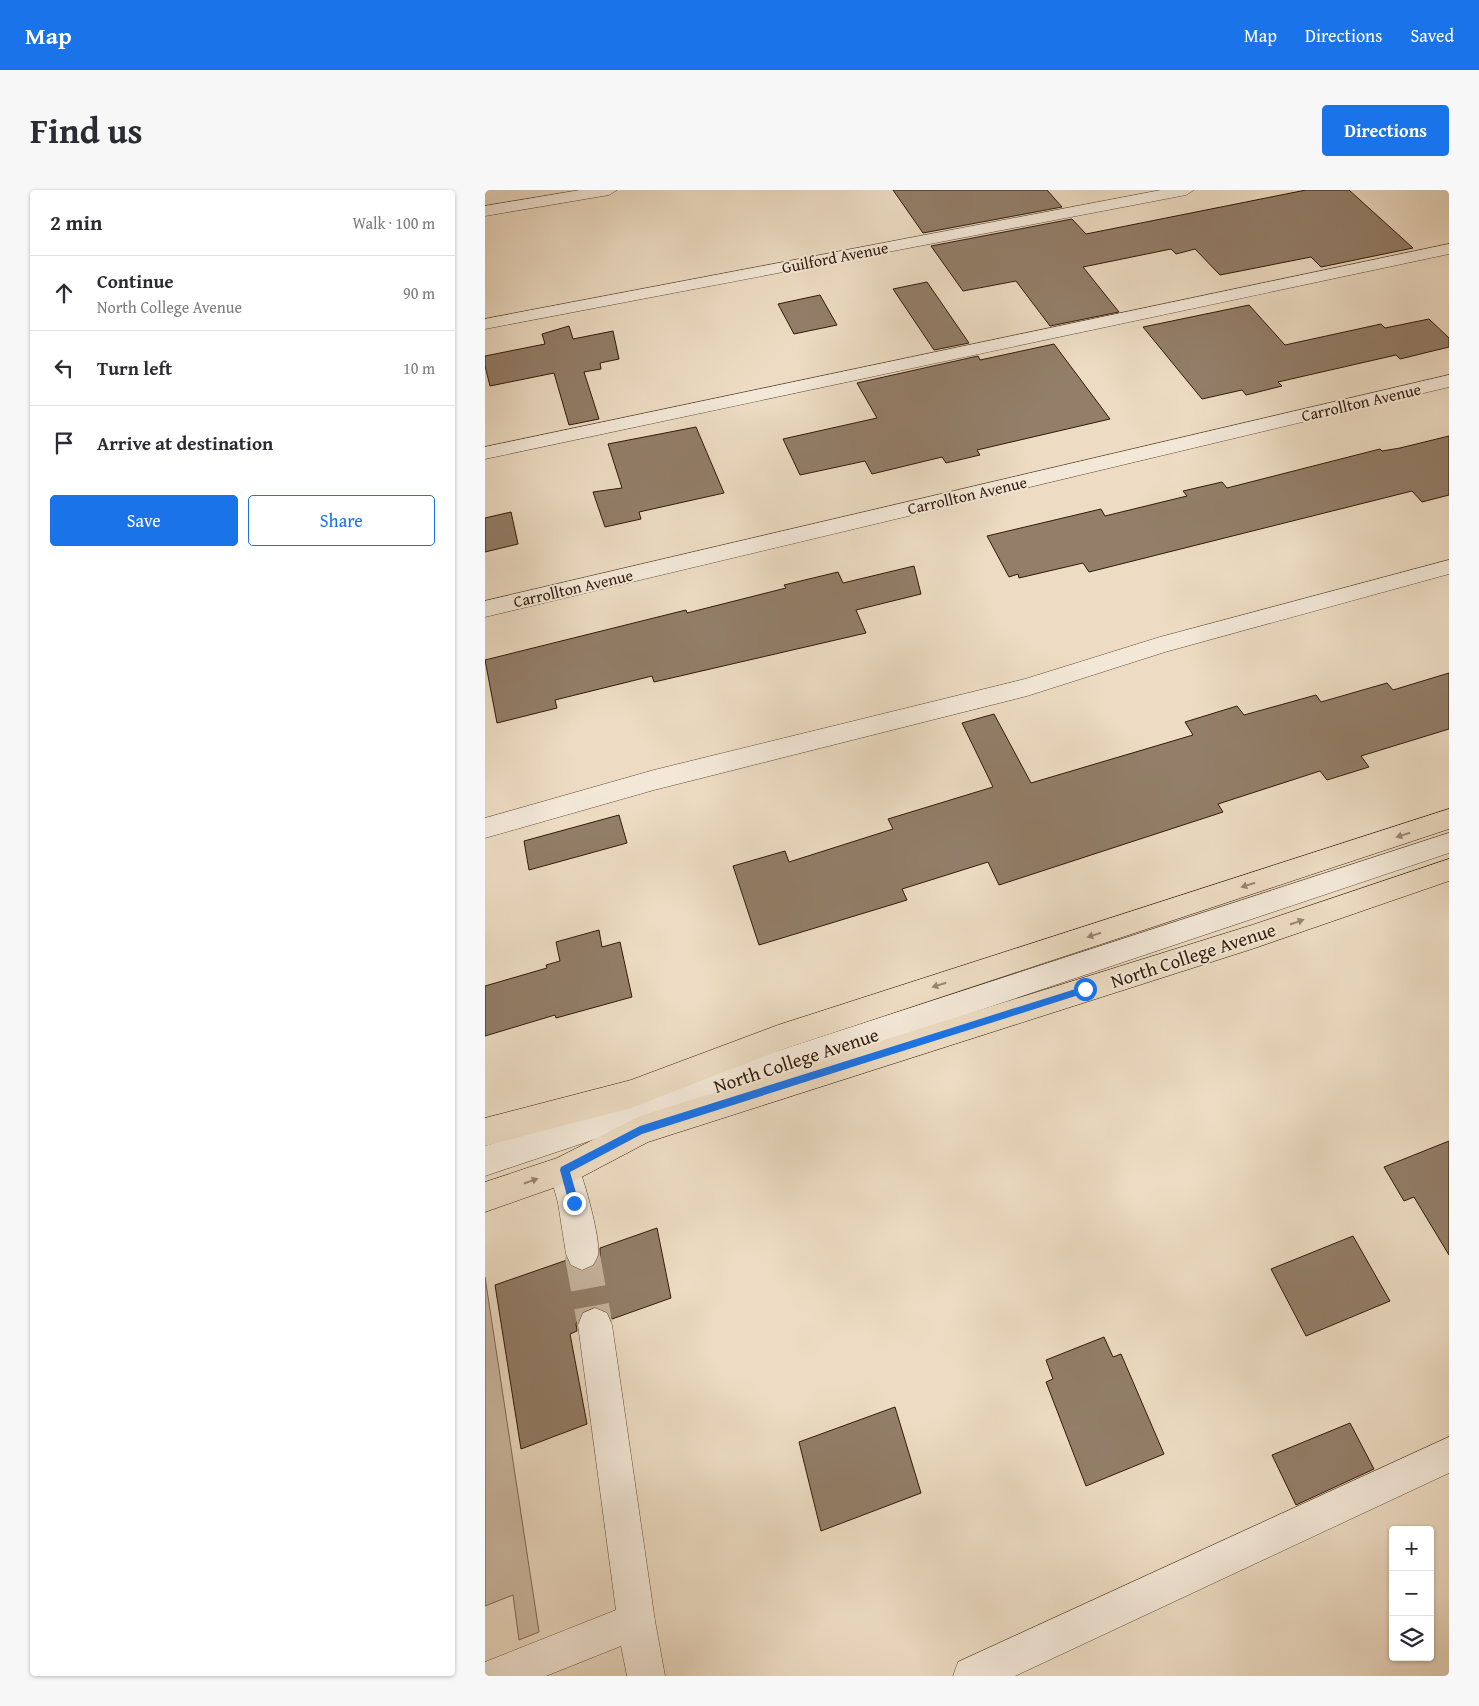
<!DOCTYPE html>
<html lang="en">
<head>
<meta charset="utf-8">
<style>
  :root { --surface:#fff; --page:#f7f7f7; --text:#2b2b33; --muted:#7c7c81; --line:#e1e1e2; --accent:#1a73e8 }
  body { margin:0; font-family:"Gentium Book Plus",serif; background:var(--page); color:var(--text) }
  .controls { position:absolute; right:15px; bottom:15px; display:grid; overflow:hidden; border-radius:5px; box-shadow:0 1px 4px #0004 }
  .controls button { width:45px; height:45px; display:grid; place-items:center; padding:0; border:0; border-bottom:1px solid var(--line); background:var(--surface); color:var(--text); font:25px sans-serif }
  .stop { position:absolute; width:15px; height:15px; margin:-11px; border:4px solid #1a73e8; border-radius:50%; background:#fff }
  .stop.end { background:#1a73e8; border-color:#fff; box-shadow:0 1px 5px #0008 }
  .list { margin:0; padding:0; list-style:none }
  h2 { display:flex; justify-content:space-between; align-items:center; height:65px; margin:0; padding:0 20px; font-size:21px }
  h2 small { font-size:16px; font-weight:400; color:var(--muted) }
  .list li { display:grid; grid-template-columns:32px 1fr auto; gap:15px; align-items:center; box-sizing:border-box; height:75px; padding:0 20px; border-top:1px solid var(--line) }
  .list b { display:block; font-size:19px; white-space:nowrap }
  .list p { margin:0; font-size:16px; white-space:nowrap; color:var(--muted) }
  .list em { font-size:16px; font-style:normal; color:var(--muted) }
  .actions { display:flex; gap:10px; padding:15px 20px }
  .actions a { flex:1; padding:11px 0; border:1px solid var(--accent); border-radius:5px; text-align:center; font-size:18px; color:var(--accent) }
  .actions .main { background:var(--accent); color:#fff }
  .icon { flex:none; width:28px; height:28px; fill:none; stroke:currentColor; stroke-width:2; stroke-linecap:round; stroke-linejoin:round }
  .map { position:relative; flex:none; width:964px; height:1486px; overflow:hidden; border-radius:5px }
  header { display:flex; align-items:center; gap:30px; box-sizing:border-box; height:70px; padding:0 25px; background:var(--accent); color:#fff }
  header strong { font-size:24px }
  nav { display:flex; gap:28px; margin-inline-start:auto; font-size:18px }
  .intro { display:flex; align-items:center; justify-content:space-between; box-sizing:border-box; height:120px; padding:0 30px }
  h1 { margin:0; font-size:35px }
  .button { padding:12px 22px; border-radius:5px; background:var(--accent); color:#fff; font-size:18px; font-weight:700 }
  main { display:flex; gap:30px; padding:0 30px }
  aside { flex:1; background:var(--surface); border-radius:5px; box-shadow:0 1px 4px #0004 }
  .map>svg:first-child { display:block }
</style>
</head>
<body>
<header>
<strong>Map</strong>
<nav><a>Map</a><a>Directions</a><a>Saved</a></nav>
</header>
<div class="intro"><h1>Find us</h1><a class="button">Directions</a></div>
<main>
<aside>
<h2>2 min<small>Walk · 100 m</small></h2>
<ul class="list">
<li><svg class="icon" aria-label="ahead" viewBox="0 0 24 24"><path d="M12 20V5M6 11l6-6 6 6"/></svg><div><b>Continue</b><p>North College Avenue</p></div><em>90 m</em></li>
<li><svg class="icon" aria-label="left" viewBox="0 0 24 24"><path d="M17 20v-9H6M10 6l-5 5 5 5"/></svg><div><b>Turn left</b></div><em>10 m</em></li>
<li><svg class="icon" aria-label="arrive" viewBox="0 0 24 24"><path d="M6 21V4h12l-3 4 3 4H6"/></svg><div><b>Arrive at destination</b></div></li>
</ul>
<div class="actions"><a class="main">Save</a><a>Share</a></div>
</aside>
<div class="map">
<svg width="964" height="1486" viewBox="0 0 964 1486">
  <rect width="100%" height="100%" fill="#eddcc3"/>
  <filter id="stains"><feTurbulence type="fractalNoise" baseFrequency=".004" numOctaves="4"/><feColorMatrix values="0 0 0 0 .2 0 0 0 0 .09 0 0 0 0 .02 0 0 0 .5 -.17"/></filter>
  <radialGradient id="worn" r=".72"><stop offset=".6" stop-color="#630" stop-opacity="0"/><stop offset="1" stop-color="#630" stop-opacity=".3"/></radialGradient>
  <!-- green -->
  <path fill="#cdbba3" stroke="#7f6a56" d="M0 1087 54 1442 34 1450 28 1405 0 1416Z"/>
  <!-- building -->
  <path fill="#937e69" stroke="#311908" d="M408 0H562L577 17 438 43Z
    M821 0H864L928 58 836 77 826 67 735 85 710 59 691 64 686 59 598 77 634 122 565 136 531 91 478 101 446 56 587 29 601 44Z
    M442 92 484 153 449 160 408 99Z
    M335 105 352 135 309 144 293 114Z
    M764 115 800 155 896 134 900 138 944 129 964 148V157L915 169 911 165 793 192 797 196 761 205 757 200 717 209 658 137Z
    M84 136 88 149 128 141 134 169 115 173 116 179 99 182 114 229 84 235 69 183 5 196 0 176V166L60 154 57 144Z
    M569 154 625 229 492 260 495 265 461 273 457 267 387 284 380 271 315 285 298 249 392 228 372 193 493 166 495 170Z
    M211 237 239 303 154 322 156 329 120 337 108 302 137 298 123 254Z
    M964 246V305L937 312 927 301 604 382 598 373 534 388 533 384 524 387 502 346 616 319 620 326 702 306 698 301 737 292 742 298 895 259 897 261 915 258Z
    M26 322 33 354 0 362V328Z
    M429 376 436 404 371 420 381 443 169 492 167 486 70 510 72 518 12 533 0 470 201 420 202 423 301 398 299 395 353 382 358 393Z
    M964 483V539L876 566 884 577 842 590 835 581 733 614 738 622 514 695 503 672 417 699 422 710 274 755 248 676 300 661 304 672 408 639 403 629 508 597 477 533 509 524 546 593 708 545 700 532 752 516 759 525 831 505 836 512 902 493 908 500Z
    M134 625 142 653 44 680 39 651Z
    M114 740 117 757 135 752 147 807 71 828 70 825 0 846V796L62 778 61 775 75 771 71 752Z
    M964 951V1065L929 1007 919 1011 899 977Z
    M172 1038 186 1108 127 1129 123 1121 111 1116 96 1122 91 1134 92 1141 85 1144 102 1234 36 1259 10 1095 82 1070 85 1077 98 1082 110 1076 115 1066V1058Z
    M868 1046 905 1111 821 1146 786 1079Z
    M619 1147 628 1167 636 1164 679 1264 601 1296 561 1192 568 1189 561 1170Z
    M410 1217 436 1303 336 1341 314 1252Z
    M865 1233 889 1279 811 1315 787 1265Z"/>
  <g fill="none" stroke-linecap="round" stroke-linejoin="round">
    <!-- minor-tunnel -->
    <path stroke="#c7b59e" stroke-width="35" stroke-dasharray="35 18" stroke-linecap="butt" d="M97 1064 110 1135"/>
    <defs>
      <path id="minor" d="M95 0H132L124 5 0 26V16Z
        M676 0H709L701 5 0 139V129Z
        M964 54V64L0 269V257Z
        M964 185V197L0 427V411Z
        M964 370V384L680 462 542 506 169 600 0 648V628L169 580 540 489 675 447Z
        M964 643V663L0 986V956Z
        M80 965 91 970C98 986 116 1048 113 1065 112 1068 110 1072 108 1075L97 1080 86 1075 81 1064 73 1013 64 980 69 970Z
        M110 1118 122 1123 127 1135 170 1431 180 1486H142L136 1456 61 1486H0V1472L131 1420 93 1135 98 1123Z
        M964 1247V1283L530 1486H468L473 1472Z"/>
      <path id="major" d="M964 619V639L296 860 146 918 0 956V928L146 890 293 835Z
        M964 669V691L767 759 163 952 91 990 0 1022V992L72 968 155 926 767 735Z"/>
    </defs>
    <!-- minor casing -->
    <use href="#minor" stroke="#604a37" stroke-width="1"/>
    <!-- major casing -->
    <use href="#major" stroke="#311908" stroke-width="1"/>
    <!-- minor -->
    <use href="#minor" fill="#f3e8d8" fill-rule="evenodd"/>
    <!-- major -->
    <use href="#major" fill="#eddcc3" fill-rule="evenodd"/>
  </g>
  <!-- one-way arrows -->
  <defs><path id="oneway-solid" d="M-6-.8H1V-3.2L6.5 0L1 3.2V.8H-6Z" transform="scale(1.25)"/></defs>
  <g fill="#98846f">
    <use href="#oneway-solid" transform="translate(918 645) rotate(162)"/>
    <use href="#oneway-solid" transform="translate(763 695) rotate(162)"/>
    <use href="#oneway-solid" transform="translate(812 732) rotate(-19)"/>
    <use href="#oneway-solid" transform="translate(609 745) rotate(162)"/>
    <use href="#oneway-solid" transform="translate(454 795) rotate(162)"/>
    <use href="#oneway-solid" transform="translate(46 991) rotate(-19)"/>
  </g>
  <!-- route -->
  <path fill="#1a73e8" d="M600 796 604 799 600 803 157 944 85 982 94 1013 89 1018 84 1013 75 980 76 977 155 936Z"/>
  <g text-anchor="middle" stroke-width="4" stroke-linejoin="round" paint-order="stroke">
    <!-- far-street labels -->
    <g font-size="16" fill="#311908" stroke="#f3e8d8">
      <text transform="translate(350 67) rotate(-11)" y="6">Guilford Avenue</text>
      <text transform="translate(876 212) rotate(-13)" y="6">Carrollton Avenue</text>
      <text transform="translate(482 305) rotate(-13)" y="6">Carrollton Avenue</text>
      <text transform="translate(88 398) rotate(-13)" y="6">Carrollton Avenue</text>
    </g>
    <!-- street labels -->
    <g font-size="19" fill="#311908" stroke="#f3e8d8">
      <text transform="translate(708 765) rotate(-18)" y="7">North College Avenue</text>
      <text transform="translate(311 870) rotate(-18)" y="7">North College Avenue</text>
    </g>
  </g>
  <rect width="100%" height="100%" filter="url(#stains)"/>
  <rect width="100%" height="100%" fill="url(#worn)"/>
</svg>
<div class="controls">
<button>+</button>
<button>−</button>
<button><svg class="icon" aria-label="layers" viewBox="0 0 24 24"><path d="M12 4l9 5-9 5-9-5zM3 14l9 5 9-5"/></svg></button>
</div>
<div class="stop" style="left:600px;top:799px"></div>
<div class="stop end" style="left:89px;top:1013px"></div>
</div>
</main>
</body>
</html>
